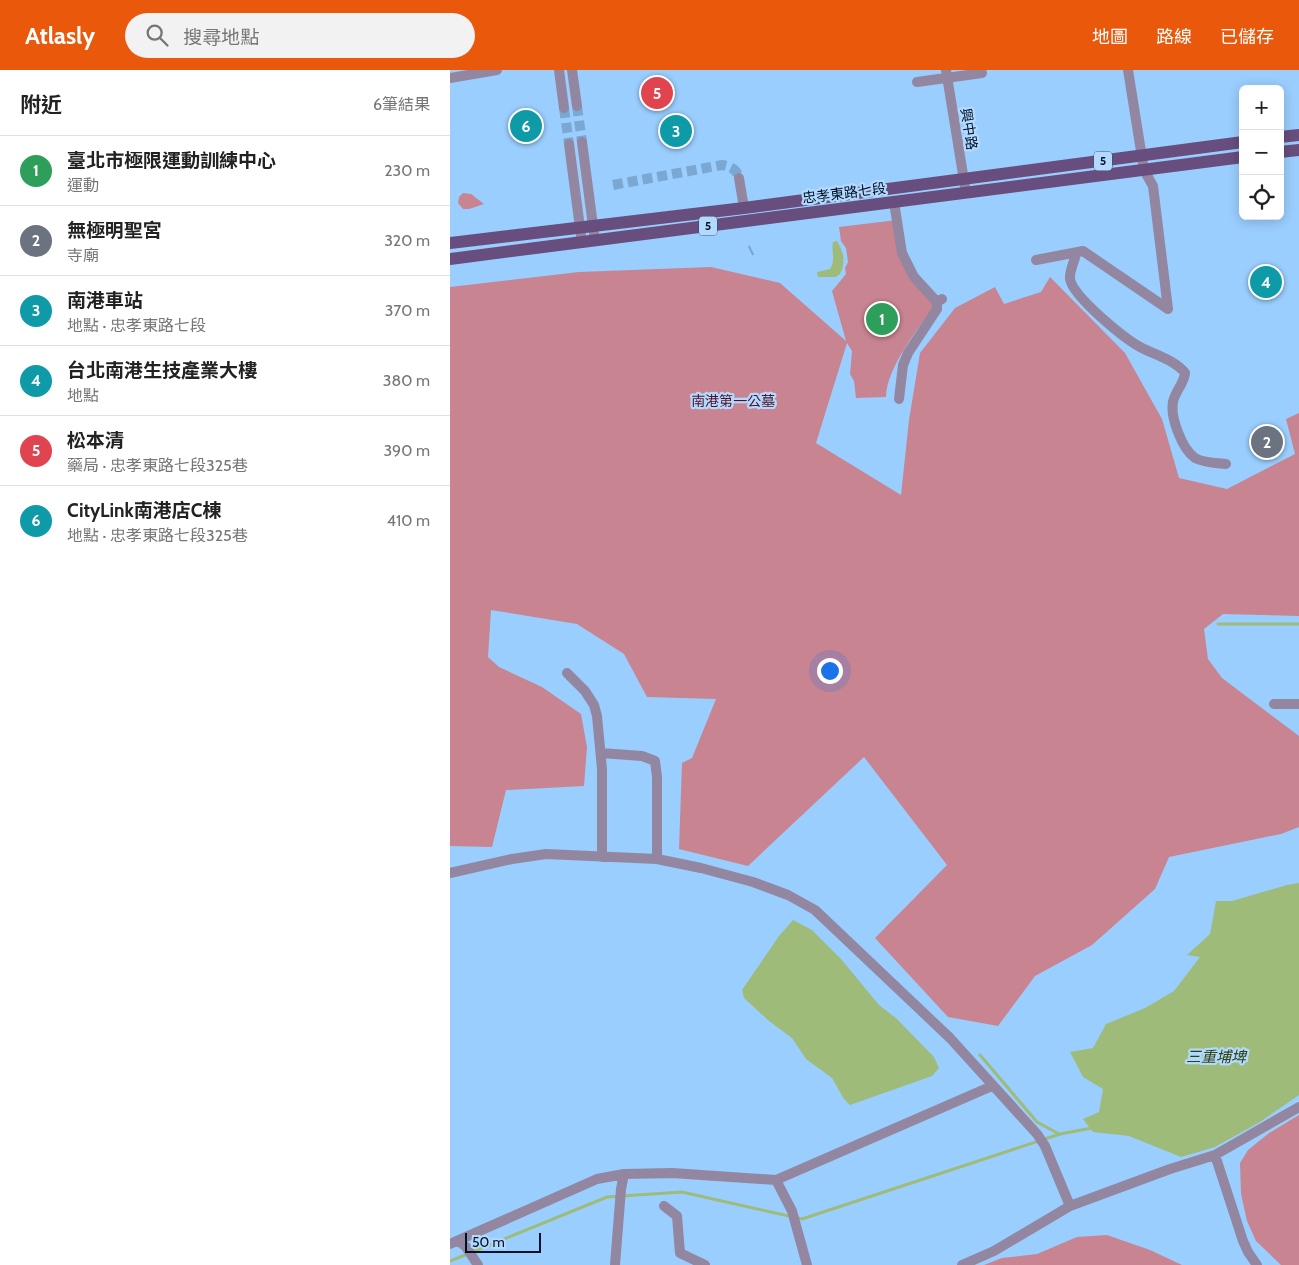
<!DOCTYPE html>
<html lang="zh-TW">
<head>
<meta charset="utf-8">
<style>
  :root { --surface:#fff; --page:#f2f2f2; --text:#222; --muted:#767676; --line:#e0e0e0; --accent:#ea580c }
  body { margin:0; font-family:Cabin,"Noto Sans TC",sans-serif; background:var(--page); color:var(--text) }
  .controls { position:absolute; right:15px; top:15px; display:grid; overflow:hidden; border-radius:8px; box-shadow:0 2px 12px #0003 }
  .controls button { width:45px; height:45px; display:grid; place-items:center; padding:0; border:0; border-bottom:1px solid var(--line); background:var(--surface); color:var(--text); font:25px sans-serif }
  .scale { position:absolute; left:15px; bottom:12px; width:76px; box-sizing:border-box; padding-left:5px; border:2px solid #001228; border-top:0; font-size:14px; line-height:18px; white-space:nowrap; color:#001228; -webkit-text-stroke:4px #b3dafe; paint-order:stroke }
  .you { position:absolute; left:379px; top:600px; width:18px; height:18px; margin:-12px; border:4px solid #fff; border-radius:50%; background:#1a73e8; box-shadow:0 0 0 8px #1a73e833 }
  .badge { display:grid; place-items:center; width:32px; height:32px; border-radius:50%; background:var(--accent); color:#fff; font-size:16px; font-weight:700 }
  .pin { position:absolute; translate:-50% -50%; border:2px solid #fff; box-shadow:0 1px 5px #0006 }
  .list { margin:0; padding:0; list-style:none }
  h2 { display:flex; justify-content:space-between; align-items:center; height:65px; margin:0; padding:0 20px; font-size:21px }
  h2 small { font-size:16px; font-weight:400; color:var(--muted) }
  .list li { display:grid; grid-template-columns:32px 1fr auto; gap:15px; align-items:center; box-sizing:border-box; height:70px; padding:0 20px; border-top:1px solid var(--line) }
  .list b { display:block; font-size:19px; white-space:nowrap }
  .list p { margin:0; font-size:16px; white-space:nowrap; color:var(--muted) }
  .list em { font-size:16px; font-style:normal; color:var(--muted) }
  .icon { flex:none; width:28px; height:28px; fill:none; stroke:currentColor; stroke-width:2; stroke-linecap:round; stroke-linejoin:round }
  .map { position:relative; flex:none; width:849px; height:1195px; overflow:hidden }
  header { display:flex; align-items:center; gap:30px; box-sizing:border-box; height:70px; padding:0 25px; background:var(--accent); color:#fff }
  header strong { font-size:24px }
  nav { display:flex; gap:28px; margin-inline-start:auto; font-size:18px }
  .search { width:350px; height:45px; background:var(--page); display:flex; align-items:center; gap:12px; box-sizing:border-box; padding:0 18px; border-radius:28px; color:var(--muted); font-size:19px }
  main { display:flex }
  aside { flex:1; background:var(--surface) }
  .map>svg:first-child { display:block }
</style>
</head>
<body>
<header>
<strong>Atlasly</strong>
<div class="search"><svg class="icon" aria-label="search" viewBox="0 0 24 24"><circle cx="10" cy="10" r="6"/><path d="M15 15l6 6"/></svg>搜尋地點</div>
<nav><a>地圖</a><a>路線</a><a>已儲存</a></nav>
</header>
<main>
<aside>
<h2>附近<small>6筆結果</small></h2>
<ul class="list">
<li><span class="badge" style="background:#2e9e5b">1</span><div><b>臺北市極限運動訓練中心</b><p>運動</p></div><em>230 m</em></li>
<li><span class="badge" style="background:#6b7280">2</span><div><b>無極明聖宮</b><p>寺廟</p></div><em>320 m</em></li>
<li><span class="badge" style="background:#0f9aa8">3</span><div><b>南港車站</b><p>地點 · 忠孝東路七段</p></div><em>370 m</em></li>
<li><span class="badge" style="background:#0f9aa8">4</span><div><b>台北南港生技產業大樓</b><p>地點</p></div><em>380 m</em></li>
<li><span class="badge" style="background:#e0444e">5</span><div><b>松本清</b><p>藥局 · 忠孝東路七段325巷</p></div><em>390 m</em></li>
<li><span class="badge" style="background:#0f9aa8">6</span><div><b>CityLink南港店C棟</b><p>地點 · 忠孝東路七段325巷</p></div><em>410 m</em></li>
</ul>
</aside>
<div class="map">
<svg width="849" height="1195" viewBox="0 0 849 1195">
  <rect width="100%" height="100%" fill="#9acefe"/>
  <!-- green -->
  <path fill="#c88491" d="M13 123 21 124 34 134 19 139H13L8 133 9 127Z
    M447 150 452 182 487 232C470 256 436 298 436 327L406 328 404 311 400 304 402 281 397 273 366 373 451 425 459 350 470 283 505 238 545 217 554 234 591 222 600 207 675 283 712 349 729 408 777 419 845 384 836 349 849 343V546L773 544 754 559 758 589 772 608 849 666V757L831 764 719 787 705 819 642 875 585 906 548 956 498 947 425 868 497 795 414 687 298 796 229 779 232 693 242 688 266 629 197 627 174 584 127 554 41 540 38 587 49 597 92 617 131 644 137 677 134 716 56 720 42 777 0 776V217L129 202 261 197 330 213 396 271 382 221 396 204 395 198 398 192 396 178 391 171 389 157Z
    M849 1045V1195H831L806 1171 797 1151 791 1124 790 1093 798 1080 819 1063Z
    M657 1165 700 1180 732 1195H534L552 1188 587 1184 627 1167Z"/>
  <!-- water -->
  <path fill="#9fbb79" d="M387 171C394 183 396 192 390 204L386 207H368L367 202 380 199C386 190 381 181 383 172Z
    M849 813V1025L810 1052 765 1077 731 1087 679 1066 643 1062 633 1049 649 1042 653 1019 633 1007 620 982 643 978 656 954 695 938 724 921 750 887 737 885 760 864 766 831H782L837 815Z
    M343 850 362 860 391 889 429 935 446 948 484 987 489 998 482 1006 400 1035 394 1029 382 1008 356 989 342 968 319 951 294 928 292 920 329 866Z"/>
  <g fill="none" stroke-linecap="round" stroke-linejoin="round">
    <!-- stream -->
    <path stroke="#9fbb79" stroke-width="3" d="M768 554H849
      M530 985 587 1052 609 1064
      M0 1191 157 1127 232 1122 352 1149 610 1064 642 1058"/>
    <!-- minor-tunnel -->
    <path stroke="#7ba8d3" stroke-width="10" stroke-dasharray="10 5" stroke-linecap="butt" d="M127 36 132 72
      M114 38 119 74
      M163 115 272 95C280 96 287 99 289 108
      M300 181 302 180"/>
    <!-- minor -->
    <path stroke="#9386a1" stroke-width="10" d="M109 0 114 38
      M122 0 127 36
      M496 0 516 123
      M678 0 694 100 703 116 718 239
      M0 8 47 0
      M132 72 145 171
      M119 74 132 173
      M289 108 294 138
      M444 132 452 183 464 207 487 232
      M626 183C625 191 619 201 620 209 623 227 676 270 692 278 706 285 726 291 735 303 734 314 725 321 723 332 720 347 732 379 745 388 754 393 766 393 776 394
      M586 190 633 181 718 239
      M449 329 453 295 458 283 487 239V232L492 229
      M117 603 135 621 144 635 147 646 152 699V787
      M824 634H849
      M151 683 192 686 205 691 207 707V789
      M0 803 62 789 96 784 207 789 251 798 303 812 338 825 365 840 500 968 587 1064 595 1076 620 1136
      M765 1085 793 1171 798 1182 807 1195
      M326 1110 342 1141 357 1195
      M214 1136 227 1146 230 1183 255 1195
      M9 1171 16 1177 28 1195
      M0 1174 147 1109 174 1104 222 1103 326 1110 542 1016
      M165 1195 171 1119 174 1104
      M512 1195 544 1181 620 1136 720 1099 765 1085 849 1037"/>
    <!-- major -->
    <path stroke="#674e7e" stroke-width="12" d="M830 67 849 65
      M830 82 849 80
      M0 173 294 138 793 72
      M0 189 793 87"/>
    <!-- minor-bridge -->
    <path stroke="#9386a1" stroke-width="10" d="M467 12 532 3"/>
  </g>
  <g text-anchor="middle" stroke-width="4.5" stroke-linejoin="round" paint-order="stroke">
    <!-- shield labels -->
    <g fill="#b3dafe" stroke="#364e68" stroke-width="1">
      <rect x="644" y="81.5" width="18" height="19" rx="4"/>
      <rect x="249" y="146.5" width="18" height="19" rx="4"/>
    </g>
    <g font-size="12" font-weight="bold" fill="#001228">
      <text x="653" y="95">5</text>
      <text x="258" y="160">5</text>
    </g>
    <!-- street labels -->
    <g font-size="14" fill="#001228" stroke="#b3dafe">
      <text transform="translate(519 59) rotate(81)" y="5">興中路</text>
      <text transform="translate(394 123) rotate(-7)" y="5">忠孝東路七段</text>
    </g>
    <!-- park labels -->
    <g font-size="14" fill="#520e23" stroke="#b3dafe">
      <text x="283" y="336">南港第一公墓</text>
    </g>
    <!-- water labels -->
    <g font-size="15" font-style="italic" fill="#2f4111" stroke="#b3dafe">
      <text x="766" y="992">三重埔埤</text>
    </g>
  </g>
</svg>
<div class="controls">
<button>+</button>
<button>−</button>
<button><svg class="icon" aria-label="locate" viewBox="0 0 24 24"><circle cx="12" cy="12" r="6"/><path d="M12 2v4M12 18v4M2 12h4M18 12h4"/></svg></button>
</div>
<div class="scale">50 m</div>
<div class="you"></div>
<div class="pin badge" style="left:432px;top:249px;background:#2e9e5b">1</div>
<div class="pin badge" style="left:817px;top:372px;background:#6b7280">2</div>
<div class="pin badge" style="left:226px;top:61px;background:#0f9aa8">3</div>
<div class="pin badge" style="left:816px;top:212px;background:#0f9aa8">4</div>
<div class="pin badge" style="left:207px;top:23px;background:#e0444e">5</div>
<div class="pin badge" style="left:76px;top:56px;background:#0f9aa8">6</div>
</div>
</main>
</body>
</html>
